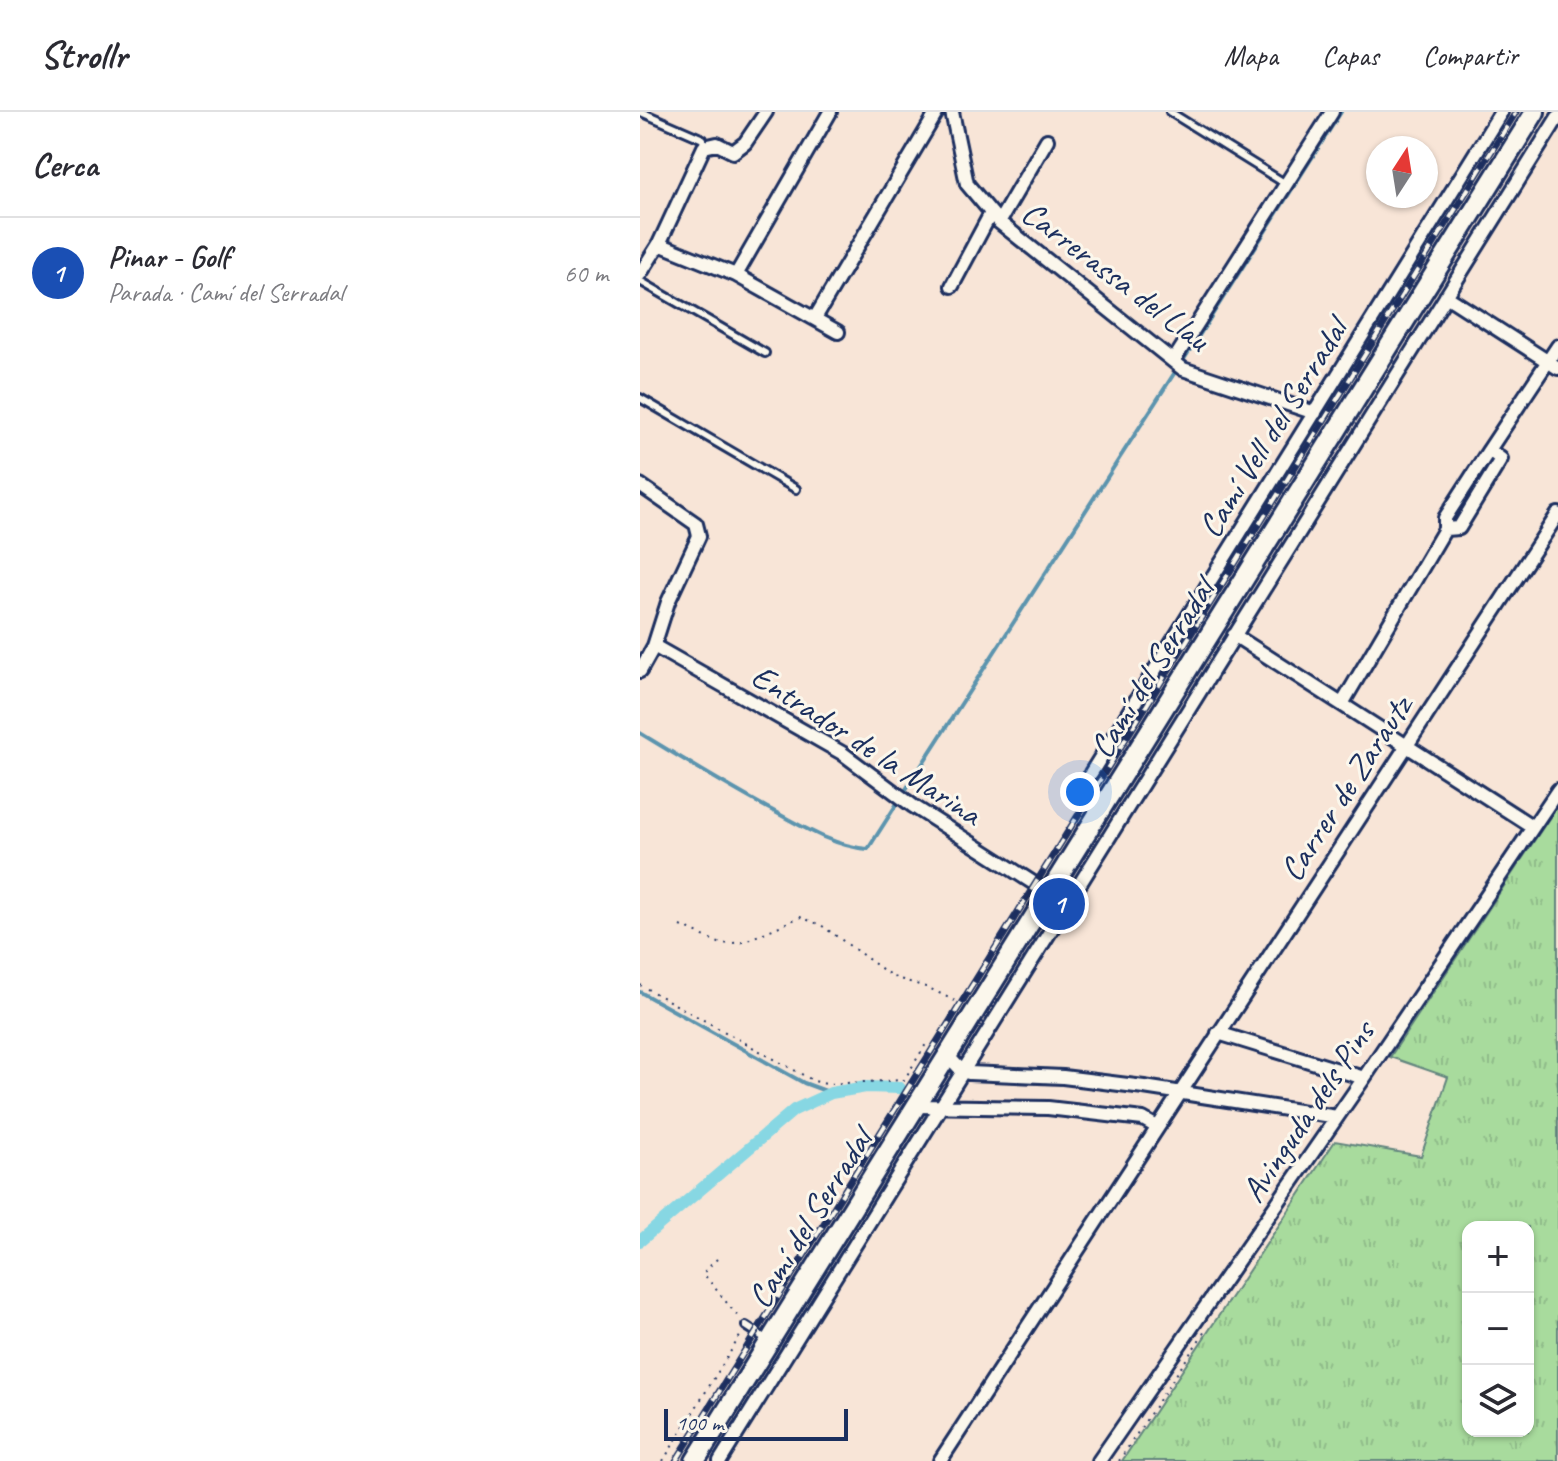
<!DOCTYPE html>
<html lang="es">
<head>
<meta charset="utf-8">
<style>
  :root { --surface:#fff; --page:#f2f2f3; --text:#2b2b33; --muted:#7c7c81; --line:#e1e1e2; --accent:#db2777 }
  body { margin:0; font-family:Caveat,sans-serif; background:var(--page); color:var(--text) }
  .controls { position:absolute; right:24px; bottom:24px; display:grid; overflow:hidden; border-radius:16px; box-shadow:0 2px 6px #0004 }
  .controls button { width:72px; height:72px; display:grid; place-items:center; padding:0; border:0; border-bottom:2px solid var(--line); background:var(--surface); color:var(--text); font:40px sans-serif }
  .compass { position:absolute; left:726px; top:24px; width:72px; height:72px; border-radius:50%; background:var(--surface); box-shadow:0 2px 6px #0004; rotate:12deg }
  .scale { position:absolute; left:24px; bottom:20px; width:184px; box-sizing:border-box; padding-left:8px; border:4px solid #1b2f5e; border-top:0; font-size:22px; line-height:28px; white-space:nowrap; color:#1b2f5e; -webkit-text-stroke:6px #fbf7ec; paint-order:stroke }
  .you { position:absolute; left:440px; top:680px; width:28px; height:28px; margin:-20px; border:6px solid #fff; border-radius:50%; background:#1a73e8; box-shadow:0 0 0 12px #1a73e833 }
  .badge { display:grid; place-items:center; width:52px; height:52px; border-radius:50%; background:var(--accent); color:#fff; font-size:26px; font-weight:700 }
  .pin { position:absolute; translate:-50% -50%; border:4px solid #fff; box-shadow:0 2px 8px #0006 }
  .list { margin:0; padding:0; list-style:none }
  h2 { display:flex; justify-content:space-between; align-items:center; height:104px; margin:0; padding:0 32px; font-size:34px }
  h2 small { font-size:26px; font-weight:400; color:var(--muted) }
  .list li { display:grid; grid-template-columns:52px 1fr auto; gap:24px; align-items:center; box-sizing:border-box; height:112px; padding:0 32px; border-top:2px solid var(--line) }
  .list b { display:block; font-size:30px; white-space:nowrap }
  .list p { margin:0; font-size:26px; white-space:nowrap; color:var(--muted) }
  .list em { font-size:26px; font-style:normal; color:var(--muted) }
  .icon { flex:none; width:44px; height:44px; fill:none; stroke:currentColor; stroke-width:2; stroke-linecap:round; stroke-linejoin:round }
  .map { position:relative; flex:none; width:918px; height:1349px; overflow:hidden }
  header { display:flex; align-items:center; gap:48px; box-sizing:border-box; height:112px; padding:0 40px; background:var(--surface); border-bottom:2px solid var(--line) }
  header strong { font-size:38px }
  nav { display:flex; gap:44px; margin-inline-start:auto; font-size:28px }
  main { display:flex }
  aside { flex:1; background:var(--surface) }
  .map>svg:first-child { display:block }
</style>
</head>
<body>
<header>
<strong>Strollr</strong>
<nav><a>Mapa</a><a>Capas</a><a>Compartir</a></nav>
</header>
<main>
<aside>
<h2>Cerca<small></small></h2>
<ul class="list">
<li><span class="badge" style="background:#1a4fb4">1</span><div><b>Pinar - Golf</b><p>Parada · Camí del Serradal</p></div><em>60 m</em></li>
</ul>
</aside>
<div class="map">
<svg width="918" height="1349" viewBox="0 0 918 1349">
  <defs>
    <pattern id="grass-tufts" width="24" height="20" patternUnits="userSpaceOnUse" patternTransform="scale(2)"><rect width="24" height="20" fill="#a8db9d"/><path d="M3 7l-1-3M5 7V3M7 7l1-3M15 17l-1-3M17 17v-4M19 17l1-3" fill="none" stroke="#90bc8a"/></pattern>
  </defs>
  <rect width="100%" height="100%" fill="#f8e5d7"/>
  <filter id="ink" filterUnits="userSpaceOnUse"><feTurbulence type="fractalNoise" baseFrequency=".0125" numOctaves="2"/><feDisplacementMap in="SourceGraphic" scale="16" xChannelSelector="R" yChannelSelector="G"/><feConvolveMatrix kernelMatrix="1 2 1 2 8 2 1 2 1" color-interpolation-filters="sRGB"/></filter>
  <g filter="url(#ink)">
    <!-- grass -->
    <path fill="url(#grass-tufts)" stroke="#62857e" stroke-width="2" fill-rule="evenodd" d="M918 693V1349H482L695 1029 781 1044 808 965 750 945ZM828 1115H888V1319H828Z"/>
    <g fill="none" stroke-linecap="round" stroke-linejoin="round">
      <!-- stream -->
      <path stroke="#5c94ae" stroke-width="4" d="M541 252 701 0
        M0 621C41 646 82 671 124 694 156 711 191 734 228 737L258 690
        M263 682 537 257
        M0 880 164 971 191 981"/>
      <!-- canal -->
      <path stroke="#87d7e3" stroke-width="12" d="M0 1129 154 998 191 981 226 975 260 976"/>
      <defs>
        <path id="lane" d="M1 0 63 27 64 35
          M530 0 646 72
          M0 169 125 241
          M0 286 156 377
          M106 1214 126 1227"/>
        <path id="street" d="M312 0 327 72 359 110 543 257 675 301
          M359 110 407 28
          M19 132 64 35 77 32 93 40 105 31 126 0
          M0 162 19 132 96 163 198 220
          M96 163 190 0
          M312 174 351 101
          M806 184 918 256
          M175 206 297 0
          M534 248 692 0
          M849 338 918 234
          M0 373 56 412 59 424 28 490 14 534 0 559
          M594 523 893 715
          M14 534 202 641 273 694 409 781
          M702 592 805 417V406L849 338 861 347 819 416 805 417
          M451 661 861 0
          M578 921 724 966
          M308 944 322 959 329 961 423 965 504 975 697 1005
          M276 994 408 996 503 1007 517 1015
          M80 1349 918 5
          M300 1349 918 402
          M459 1349 724 966 918 678"/>
        <path id="secondary" d="M55 1349 895 0"/>
      </defs>
      <!-- lane casing -->
      <use href="#lane" stroke="#1b2f5e" stroke-width="12"/>
      <!-- street casing -->
      <use href="#street" stroke="#1b2f5e" stroke-width="18"/>
      <!-- secondary casing -->
      <use href="#secondary" stroke="#1b2f5e" stroke-width="24"/>
      <!-- path -->
      <path stroke="#1b2f5e" stroke-width="2" stroke-dasharray="2 6" stroke-linecap="butt" d="M41 814 81 832 103 830 160 805 181 813 253 865 289 876 323 893
        M0 873 174 969 186 972 264 968 286 932 293 936
        M77 1147 63 1161 99 1206
        M23 1349 102 1221
        M479 1349 567 1216"/>
      <!-- lane -->
      <use href="#lane" stroke="#fbf7ec" stroke-width="6"/>
      <!-- street -->
      <use href="#street" stroke="#fbf7ec" stroke-width="12"/>
      <!-- secondary -->
      <use href="#secondary" stroke="#fbf7ec" stroke-width="18"/>
      <defs>
        <path id="rail" d="M36 1349 876 0"/>
      </defs>
      <!-- rail casing -->
      <use href="#rail" stroke="#1b2f5e" stroke-width="7"/>
      <!-- rail -->
      <use href="#rail" stroke="#fbf7ec" stroke-width="4" stroke-dasharray="12" stroke-linecap="butt"/>
    </g>
  </g>
  <g text-anchor="middle" stroke-width="6" stroke-linejoin="round" paint-order="stroke">
    <!-- street labels -->
    <g font-size="34" fill="#1b2f5e" stroke="#fbf7ec">
      <text transform="translate(476 163) rotate(37)" y="12">Carrerassa del Llau</text>
      <text transform="translate(632 316) rotate(-58)" y="12">Camí Vell del Serradal</text>
      <text transform="translate(511 556) rotate(-58)" y="12">Camí del Serradal</text>
      <text transform="translate(227 632) rotate(33)" y="12">Entrador de la Marina</text>
      <text transform="translate(705 676) rotate(-57)" y="12">Carrer de Zarautz</text>
      <text transform="translate(667 999) rotate(-56)" y="12">Avinguda dels Pins</text>
      <text transform="translate(169 1106) rotate(-58)" y="12">Camí del Serradal</text>
    </g>
  </g>
</svg>
<div class="controls">
<button>+</button>
<button>−</button>
<button><svg class="icon" aria-label="layers" viewBox="0 0 24 24"><path d="M12 4l9 5-9 5-9-5zM3 14l9 5 9-5"/></svg></button>
</div>
<svg class="compass" viewBox="-18 -18 36 36"><path d="M0-13l5 13h-10z" fill="#e53935"/><path d="M0 13l5-13h-10z" fill="#7c7c81"/></svg>
<div class="scale">100 m</div>
<div class="you"></div>
<div class="pin badge" style="left:419px;top:792px;background:#1a4fb4">1</div>
</div>
</main>
</body>
</html>
